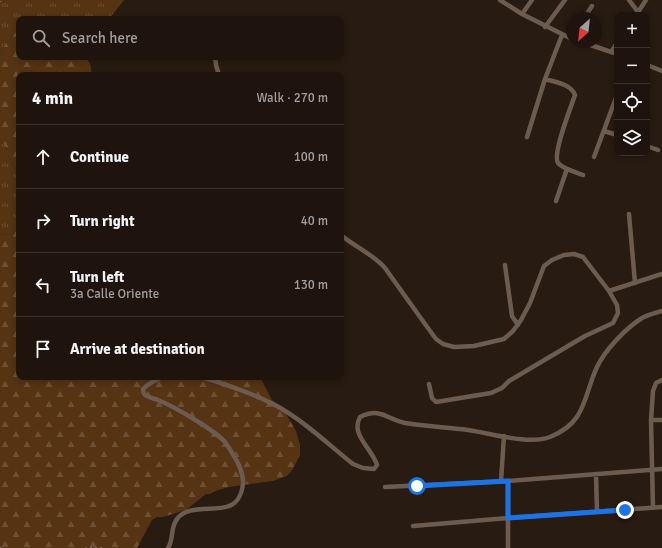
<!DOCTYPE html>
<html lang="en">
<head>
<meta charset="utf-8">
<style>
  :root { --surface:#1e140d; --page:#261d16; --text:#f1f3f6; --muted:#a19e9d; --line:#3c332e }
  body { margin:0; font-family:Signika,sans-serif; background:var(--page); color:var(--text) }
  .controls { position:absolute; right:12px; top:12px; display:grid; overflow:hidden; border-radius:8px; box-shadow:0 2px 6px #0003 }
  .controls button { width:36px; height:36px; display:grid; place-items:center; padding:0; border:0; border-bottom:1px solid var(--line); background:var(--surface); color:var(--text); font:20px sans-serif }
  .compass { position:absolute; left:566px; top:12px; width:36px; height:36px; border-radius:50%; background:var(--surface); box-shadow:0 2px 6px #0003; rotate:207deg }
  .stop { position:absolute; width:12px; height:12px; margin:-9px; border:3px solid #1a73e8; border-radius:50%; background:#fff }
  .stop.end { background:#1a73e8; border-color:#fff; box-shadow:0 1px 4px #0008 }
  .list { margin:0; padding:0; list-style:none }
  h2 { display:flex; justify-content:space-between; align-items:center; height:52px; margin:0; padding:0 16px; font-size:17px }
  h2 small { font-size:13px; font-weight:400; color:var(--muted) }
  .list li { display:grid; grid-template-columns:26px 1fr auto; gap:12px; align-items:center; box-sizing:border-box; height:64px; padding:0 16px; border-top:1px solid var(--line) }
  .list b { display:block; font-size:15px; white-space:nowrap }
  .list p { margin:0; font-size:13px; white-space:nowrap; color:var(--muted) }
  .list em { font-size:13px; font-style:normal; color:var(--muted) }
  .icon { flex:none; width:22px; height:22px; fill:none; stroke:currentColor; stroke-width:2; stroke-linecap:round; stroke-linejoin:round }
  .map { position:relative; flex:none; width:662px; height:548px; overflow:hidden }
  .search { position:absolute; background:var(--surface); box-shadow:0 2px 6px #0003; left:16px; top:16px; width:328px; height:44px; display:flex; align-items:center; gap:10px; box-sizing:border-box; padding:0 14px; border-radius:8px; color:var(--muted); font-size:15px }
  .panel { position:absolute; background:var(--surface); box-shadow:0 2px 6px #0003; left:16px; top:72px; width:328px; height:308px; border-radius:8px }
  .map>svg:first-child { display:block }
</style>
</head>
<body>
<div class="map">
<svg width="662" height="548" viewBox="0 0 662 548">
  <defs>
    <pattern id="grass-tufts" width="24" height="20" patternUnits="userSpaceOnUse"><rect width="24" height="20" fill="#553313"/><path d="M3 7l-1-3M5 7V3M7 7l1-3M15 17l-1-3M17 17v-4M19 17l1-3" fill="none" stroke="#6e5135"/></pattern>
    <pattern id="forest-firs" width="22" height="20" patternUnits="userSpaceOnUse"><rect width="22" height="20" fill="#553313"/><path d="M5 1l3.5 6h-7zM16 11l3.5 6h-7z" fill="#6e5135"/></pattern>
  </defs>
  <rect width="100%" height="100%" fill="#281b11"/>
  <!-- grass -->
  <path fill="url(#grass-tufts)" d="M0 0H124L109 19H19V29L4 46 0 54Z
    M0 138C8 149 10 164 19 174V227L15 232 7 235 0 234Z"/>
  <!-- forest -->
  <path fill="url(#forest-firs)" d="M19 29V57H86L90 64 92 75H19V174C10 164 8 149 0 138V54L4 46Z
    M19 227V377H260L272 400 286 414 296 431 300 445V455L293 469 287 476 273 481 229 487 215 491 210 494H206L186 510 163 517H157L152 520 137 548H0V234L7 235 15 232Z"/>
  <g fill="none" stroke-linecap="round" stroke-linejoin="round">
    <!-- path -->
    <path stroke="#7b6f66" stroke-width="1" stroke-dasharray="2 3" stroke-linecap="butt" d="M0 2 2 0
      M0 547 1 548
      M85 548 99 547 104 548"/>
    <!-- minor -->
    <path stroke="#6c5c50" stroke-width="4.5" d="M500 0 522 14 572 39
      M629 0 638 12
      M522 14 532 0
      M636 15 646 0
      M584 18 592 6
      M179 19H180
      M545 27 565 0
      M582 42 617 54
      M611 52 617 43
      M215 57 216 65 219 75
      M647 65 662 71
      M545 79C555 82 571 84 575 95 571 107 552 154 558 163 563 169 576 172 583 175
      M604 131 617 135
      M527 137 545 79 562 35
      M647 146 658 150
      M594 157 617 95
      M556 201 567 169
      M629 214 635 283
      M341 235C355 247 373 254 385 268L425 324 436 339 443 344 454 347 474 346 504 339 513 331 521 320 530 303 544 266 552 260 564 255 574 254 583 257 609 291 617 305 618 313 613 323 585 336 509 381 502 388 491 393 436 402 432 398 429 384
      M505 265 512 316 518 325
      M609 291 662 274
      M163 377C155 380 149 383 143 389L144 394C148 398 153 398 158 400 175 407 213 429 225 442 230 449 234 456 238 463 241 470 244 477 243 484 242 493 238 503 229 506 215 512 187 504 177 519 170 528 174 539 168 548
      M201 377C223 383 256 395 275 405 303 420 329 445 353 464L363 468 374 469 377 465C372 448 350 435 360 417 381 407 386 419 405 423 423 426 442 427 460 429 485 431 526 446 550 437 587 422 583 397 597 367 605 350 626 328 642 318 648 315 655 313 662 311
      M651 420H662
      M596 474 597 512
      M501 481 504 436
      M385 487 508 481 662 469
      M653 508 651 420 653 391 656 383 662 380
      M413 526 508 518 662 507
      M508 548V481"/>
  </g>
  <g fill="none" stroke-linecap="round" stroke-linejoin="round">
    <!-- route -->
    <path stroke="#1a73e8" stroke-width="5" d="M417 486 508 481V518L625 510"/>
  </g>
</svg>
<div class="controls">
<button>+</button>
<button>−</button>
<button><svg class="icon" aria-label="locate" viewBox="0 0 24 24"><circle cx="12" cy="12" r="6"/><path d="M12 2v4M12 18v4M2 12h4M18 12h4"/></svg></button>
<button><svg class="icon" aria-label="layers" viewBox="0 0 24 24"><path d="M12 4l9 5-9 5-9-5zM3 14l9 5 9-5"/></svg></button>
</div>
<svg class="compass" viewBox="-18 -18 36 36"><path d="M0-13l5 13h-10z" fill="#e53935"/><path d="M0 13l5-13h-10z" fill="#a19e9d"/></svg>
<div class="stop" style="left:417px;top:486px"></div>
<div class="stop end" style="left:625px;top:510px"></div>
<div class="search"><svg class="icon" aria-label="search" viewBox="0 0 24 24"><circle cx="10" cy="10" r="6"/><path d="M15 15l6 6"/></svg>Search here</div>
<section class="panel">
<h2>4 min<small>Walk · 270 m</small></h2>
<ul class="list">
<li><svg class="icon" aria-label="ahead" viewBox="0 0 24 24"><path d="M12 20V5M6 11l6-6 6 6"/></svg><div><b>Continue</b></div><em>100 m</em></li>
<li><svg class="icon" aria-label="right" viewBox="0 0 24 24"><path d="M7 20v-9h11M14 6l5 5-5 5"/></svg><div><b>Turn right</b></div><em>40 m</em></li>
<li><svg class="icon" aria-label="left" viewBox="0 0 24 24"><path d="M17 20v-9H6M10 6l-5 5 5 5"/></svg><div><b>Turn left</b><p>3a Calle Oriente</p></div><em>130 m</em></li>
<li><svg class="icon" aria-label="arrive" viewBox="0 0 24 24"><path d="M6 21V4h12l-3 4 3 4H6"/></svg><div><b>Arrive at destination</b></div></li>
</ul>
</section>
</div>
</body>
</html>
